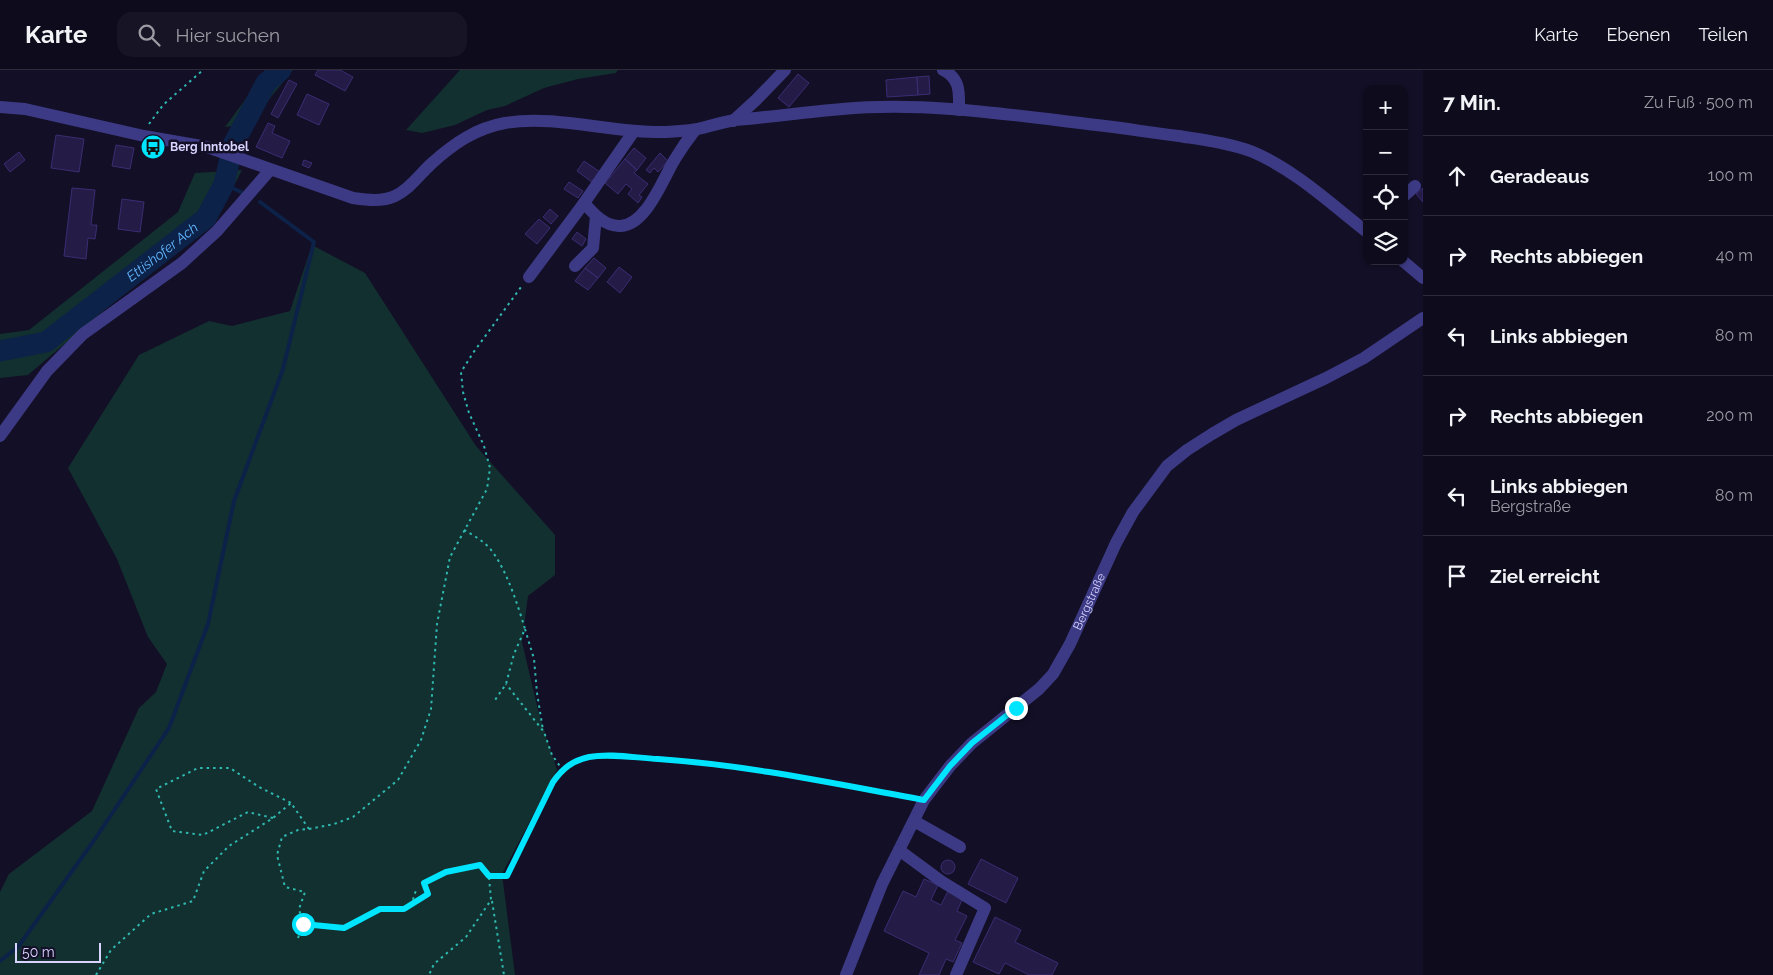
<!DOCTYPE html>
<html lang="de">
<head>
<meta charset="utf-8">
<style>
  :root { --surface:#0e0b1c; --page:#171425; --text:#f1f3f6; --muted:#9b9ba3; --line:#2e2b3b }
  body { margin:0; font-family:Raleway,sans-serif; background:var(--page); color:var(--text) }
  .controls { position:absolute; right:15px; top:15px; display:grid; overflow:hidden; border-radius:10px; box-shadow:0 1px 4px #0004 }
  .controls button { width:45px; height:45px; display:grid; place-items:center; padding:0; border:0; border-bottom:1px solid var(--line); background:var(--surface); color:var(--text); font:25px sans-serif }
  .scale { position:absolute; left:15px; bottom:12px; width:86px; box-sizing:border-box; padding-left:5px; border:2px solid #d9d4ff; border-top:0; font-size:14px; line-height:18px; white-space:nowrap; color:#d9d4ff; -webkit-text-stroke:4px #130f26; paint-order:stroke }
  .stop { position:absolute; width:15px; height:15px; margin:-11px; border:4px solid #00e5ff; border-radius:50%; background:#fff }
  .stop.end { background:#00e5ff; border-color:#fff; box-shadow:0 1px 5px #0008 }
  .list { margin:0; padding:0; list-style:none }
  h2 { display:flex; justify-content:space-between; align-items:center; height:65px; margin:0; padding:0 20px; font-size:21px }
  h2 small { font-size:16px; font-weight:400; color:var(--muted) }
  .list li { display:grid; grid-template-columns:32px 1fr auto; gap:15px; align-items:center; box-sizing:border-box; height:80px; padding:0 20px; border-top:1px solid var(--line) }
  .list b { display:block; font-size:19px; white-space:nowrap }
  .list p { margin:0; font-size:16px; white-space:nowrap; color:var(--muted) }
  .list em { font-size:16px; font-style:normal; color:var(--muted) }
  .icon { flex:none; width:28px; height:28px; fill:none; stroke:currentColor; stroke-width:2; stroke-linecap:round; stroke-linejoin:round }
  .map { position:relative; flex:none; width:1423px; height:905px; overflow:hidden }
  header { display:flex; align-items:center; gap:30px; box-sizing:border-box; height:70px; padding:0 25px; background:var(--surface); border-bottom:1px solid var(--line) }
  header strong { font-size:24px }
  nav { display:flex; gap:28px; margin-inline-start:auto; font-size:18px }
  .search { width:350px; height:45px; background:var(--page); display:flex; align-items:center; gap:12px; box-sizing:border-box; padding:0 18px; border-radius:15px; color:var(--muted); font-size:19px }
  main { display:flex }
  aside { flex:1; background:var(--surface) }
  .map>svg:first-child { display:block }
</style>
</head>
<body>
<header>
<strong>Karte</strong>
<div class="search"><svg class="icon" aria-label="search" viewBox="0 0 24 24"><circle cx="10" cy="10" r="6"/><path d="M15 15l6 6"/></svg>Hier suchen</div>
<nav><a>Karte</a><a>Ebenen</a><a>Teilen</a></nav>
</header>
<main>
<div class="map">
<svg width="1423" height="905" viewBox="0 0 1423 905">
  <rect width="100%" height="100%" fill="#130f26"/>
  <!-- green -->
  <path fill="#12302f" d="M267 0H293L249 54 225 57Z
    M460 0H618L616 3 578 9 544 18 505 36 487 40 455 55 422 63 406 60Z
    M242 100 221 141 28 305 0 308V264L29 260 178 142 195 103Z
    M312 175 365 203 476 376 555 465V505L528 526 522 572 539 644 557 700 502 804 515 905H0V822L9 804 92 741 139 638 156 622 167 594 148 567 117 489 68 398 139 285 209 251 232 256 290 241Z"/>
  <g fill="none" stroke-linecap="round" stroke-linejoin="round">
    <!-- stream -->
    <path stroke="#0c2248" stroke-width="4" d="M224 114 241 122
      M0 891 18 877 95 769 169 658 208 554 234 431 283 299 314 172 260 132"/>
    <!-- river -->
    <path stroke="#0c2248" stroke-width="21" id="s1" d="M0 281 46 272 206 148 224 114 233 75 266 13 281 0"/>
  </g>
  <!-- building -->
  <path fill="#241b47" stroke="#3b2d73" d="M318 0H340L353 7 345 21 315 5Z
    M798 4 809 13 789 37 778 28Z
    M929 6 930 24 918 25 917 7Z
    M917 7 918 25 887 27 886 10Z
    M289 10 297 14 278 48 271 44Z
    M307 24 329 34 319 55 297 45Z
    M268 53 275 56 272 63 290 71 282 88 256 77Z
    M56 65 84 69 79 102 51 98Z
    M116 75 134 78 130 99 112 96Z
    M634 78 646 88 637 100 625 89Z
    M19 82 25 90 10 102 4 94Z
    M660 83 668 91 658 102 654 98 650 103 646 100Z
    M625 89 637 100 634 103 648 114 639 125 642 127 638 133 628 124 632 119 626 114 618 124 605 113Z
    M304 90 312 93 309 98 302 95Z
    M584 91 600 102 592 112 577 101Z
    M569 112 583 121 578 128 564 119Z
    M72 118 95 120 91 155H97L95 169 88 168 86 189 64 186Z
    M1423 118V132L1416 124Z
    M122 129 144 132 140 162 118 159Z
    M550 139 558 146 551 154 543 147Z
    M539 149 550 158 537 174 525 164Z
    M577 162 586 169 582 176 572 169Z
    M594 188 606 198 598 208 585 198Z
    M619 197 632 207 620 223 607 212Z
    M585 198 598 208 588 220 575 211Z
    M981 789 1018 808 1006 833 968 814Z
    M941 797a7 7 0 1 1 14 0a7 7 0 1 1-14 0Z
    M924 809 938 815 931 830 941 835 948 821 963 828 957 841 967 846 955 870 962 873 953 892 946 889 939 905H919L929 883 884 861 903 821 916 827Z
    M995 847 1021 860 1015 872 1058 893 1052 905H1029L1005 893 999 904 973 892Z"/>
  <g fill="none" stroke-linecap="round" stroke-linejoin="round">
    <!-- path -->
    <path stroke="#2fb8b0" stroke-width="2" stroke-dasharray="2.5 4" stroke-linecap="butt" d="M149 54 163 35 203 0
      M464 460C475 466 487 473 494 484 508 504 518 536 525 559L514 584 506 614 495 630
      M525 559 534 589 537 623 543 660
      M562 699C571 694 580 689 591 687 613 684 637 688 659 689 745 695 828 712 912 728
      M273 748 248 742 203 765 172 761 156 719 198 698H230L259 717 291 733
      M309 759 334 754 353 747 398 710 421 670 431 639 437 554 450 487 487 419 490 398 484 376 469 343 463 322 461 302 473 283 521 217
      M489 807 507 806 553 712 562 699 552 685 544 662 506 614
      M492 831 504 905
      M411 836 416 820
      M298 868 303 854
      M96 905 111 880 151 844 193 831 204 801 229 776 273 748 291 733 309 759 298 760 282 767 277 785 285 817 305 822 299 839 303 854 344 858 380 839H404L428 824 424 813 446 802 480 795 489 807 491 830 466 867 434 894 429 905"/>
    <!-- minor -->
    <g stroke="#3d3a85" stroke-width="12">
      <path d="M943 0C961 9 959 23 959 40"/>
      <path d="M0 37 25 39 144 66 207 77 353 128C367 130 382 132 395 126 410 119 419 105 431 94 453 74 476 58 505 53 555 44 615 64 666 62 677 61 688 61 698 59 710 56 723 52 735 50 770 47 806 42 842 39 929 31 1018 46 1105 56 1129 59 1154 63 1179 66 1204 70 1229 73 1253 82 1295 100 1331 134 1367 162"/>
      <path d="M733 51 756 30 785 0"/>
      <path d="M1404 126 1415 116"/>
      <path d="M584 133C593 143 604 156 619 156 646 157 663 108 675 89 681 79 688 69 695 60"/>
      <path d="M1403 191 1423 208"/>
      <path d="M575 196 593 178 596 146"/>
      <path d="M529 207 584 133 634 61"/>
      <path d="M0 366 47 301 83 264 182 193 217 161 270 100"/>
      <path d="M914 751 960 777"/>
      <path d="M899 780 941 811 985 838 956 905"/>
      <path id="s2" d="M846 905 882 814 924 730 950 696 972 673 1039 619 1053 604 1070 574 1116 473 1133 442 1167 396 1187 380 1212 364 1236 350 1326 308 1364 288 1423 248"/>
    </g>
  </g>
  <g fill="none" stroke-linecap="round" stroke-linejoin="round">
    <!-- route -->
    <path stroke="#00e5ff" stroke-width="6" d="M303 854 344 858 380 839H404L428 824 424 813 446 802 480 795 489 806H507L553 712C563 698 572 691 589 687 611 683 636 688 658 689 748 695 836 714 924 730L950 696 972 673 1016 638"/>
  </g>
  <!-- icons -->
  <defs>
    <symbol id="bus-disc" viewBox="-11 -11 22 22"><circle r="9.5" fill="#00e5ff" stroke="#130f26"/><path d="M-5-6H5V4H4V6H2V4H-2V6H-4V4H-5ZM-3.5-4V0h7V-4ZM-3.5 1.2v1.5H-2V1.2ZM2 1.2v1.5H3.5V1.2Z" fill="#111"/></symbol>
  </defs>
  <g fill-rule="evenodd">
    <use href="#bus-disc" x="139" y="63" width="28" height="28"/>
  </g>
  <g text-anchor="middle" stroke-width="5" stroke-linejoin="round" paint-order="stroke">
    <!-- poi labels -->
    <g font-size="12" font-weight="bold" fill="#d9d4ff" stroke="#130f26" text-anchor="start">
      <text x="170" y="81">Berg Inntobel</text>
    </g>
    <!-- street labels -->
    <g font-size="12" fill="#d9d4ff" stroke="#130f26">
      <text dy="4" stroke="none"><textPath href="#s2" startOffset="454">Bergstraße</textPath></text>
    </g>
    <!-- water labels -->
    <g font-size="14" font-style="italic" fill="#62b6ff" stroke="#130f26">
      <text dy="5" stroke="none"><textPath href="#s1" startOffset="194">Ettishofer Ach</textPath></text>
    </g>
  </g>
</svg>
<div class="controls">
<button>+</button>
<button>−</button>
<button><svg class="icon" aria-label="locate" viewBox="0 0 24 24"><circle cx="12" cy="12" r="6"/><path d="M12 2v4M12 18v4M2 12h4M18 12h4"/></svg></button>
<button><svg class="icon" aria-label="layers" viewBox="0 0 24 24"><path d="M12 4l9 5-9 5-9-5zM3 14l9 5 9-5"/></svg></button>
</div>
<div class="scale">50 m</div>
<div class="stop" style="left:303px;top:854px"></div>
<div class="stop end" style="left:1016px;top:638px"></div>
</div>
<aside>
<h2>7 Min.<small>Zu Fuß · 500 m</small></h2>
<ul class="list">
<li><svg class="icon" aria-label="ahead" viewBox="0 0 24 24"><path d="M12 20V5M6 11l6-6 6 6"/></svg><div><b>Geradeaus</b></div><em>100 m</em></li>
<li><svg class="icon" aria-label="right" viewBox="0 0 24 24"><path d="M7 20v-9h11M14 6l5 5-5 5"/></svg><div><b>Rechts abbiegen</b></div><em>40 m</em></li>
<li><svg class="icon" aria-label="left" viewBox="0 0 24 24"><path d="M17 20v-9H6M10 6l-5 5 5 5"/></svg><div><b>Links abbiegen</b></div><em>80 m</em></li>
<li><svg class="icon" aria-label="right" viewBox="0 0 24 24"><path d="M7 20v-9h11M14 6l5 5-5 5"/></svg><div><b>Rechts abbiegen</b></div><em>200 m</em></li>
<li><svg class="icon" aria-label="left" viewBox="0 0 24 24"><path d="M17 20v-9H6M10 6l-5 5 5 5"/></svg><div><b>Links abbiegen</b><p>Bergstraße</p></div><em>80 m</em></li>
<li><svg class="icon" aria-label="arrive" viewBox="0 0 24 24"><path d="M6 21V4h12l-3 4 3 4H6"/></svg><div><b>Ziel erreicht</b></div></li>
</ul>
</aside>
</main>
</body>
</html>
